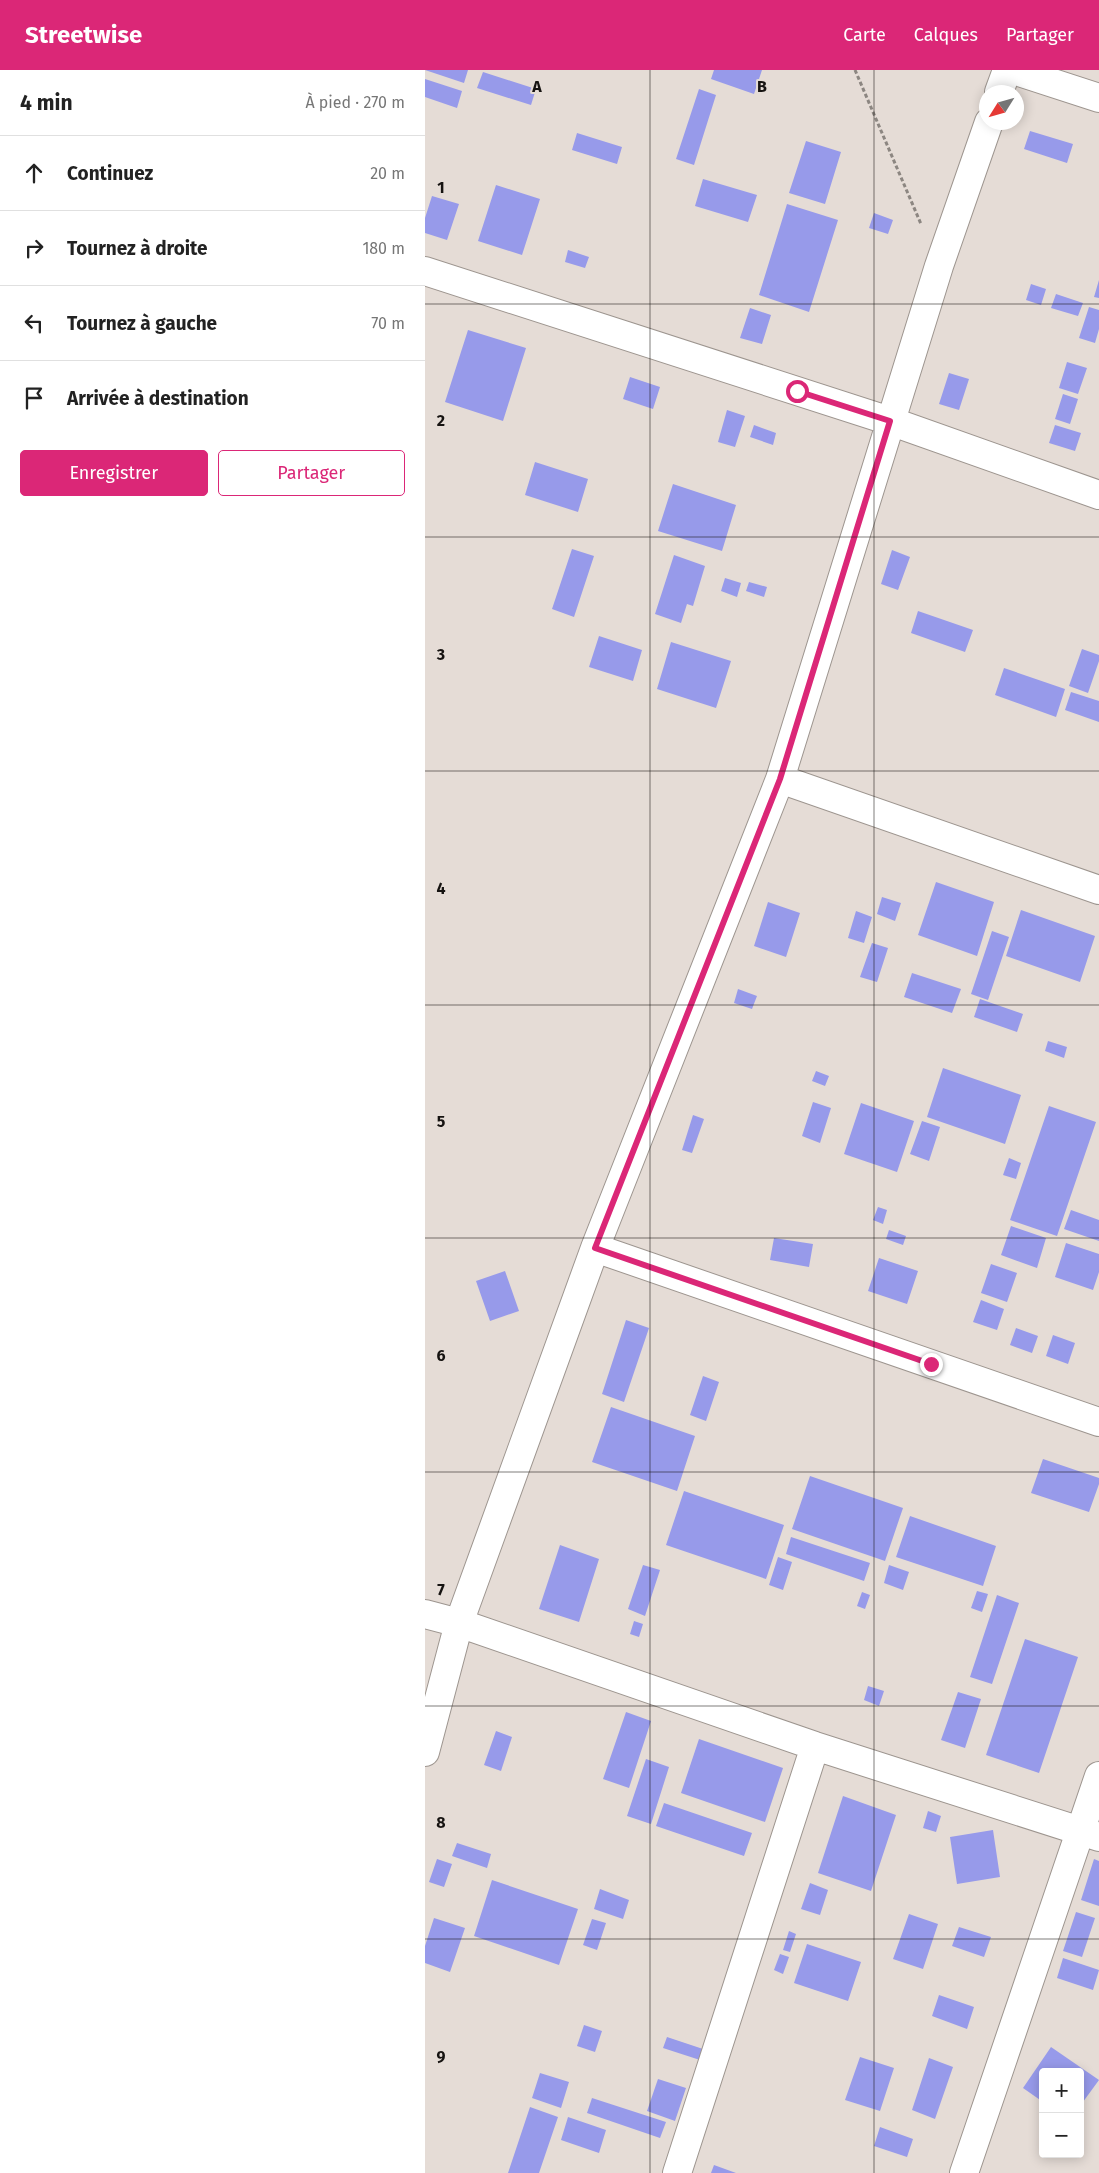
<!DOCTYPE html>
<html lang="fr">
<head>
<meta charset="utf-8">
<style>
  :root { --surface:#fff; --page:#f2f2f2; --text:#222; --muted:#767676; --line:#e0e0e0; --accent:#db2777 }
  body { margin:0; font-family:"Fira Sans",sans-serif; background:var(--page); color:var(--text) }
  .controls { position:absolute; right:15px; bottom:15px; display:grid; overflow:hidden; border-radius:5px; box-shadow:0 2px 12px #0003 }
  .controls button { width:45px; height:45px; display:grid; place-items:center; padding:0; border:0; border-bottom:1px solid var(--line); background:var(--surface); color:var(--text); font:25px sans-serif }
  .compass { position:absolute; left:554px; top:15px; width:45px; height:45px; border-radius:50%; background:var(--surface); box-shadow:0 2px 12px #0003; rotate:233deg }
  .stop { position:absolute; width:15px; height:15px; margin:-11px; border:4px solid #db2777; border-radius:50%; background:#fff }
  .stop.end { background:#db2777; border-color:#fff; box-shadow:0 1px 5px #0008 }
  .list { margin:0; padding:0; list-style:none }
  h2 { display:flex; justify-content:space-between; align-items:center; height:65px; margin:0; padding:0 20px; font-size:21px }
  h2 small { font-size:16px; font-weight:400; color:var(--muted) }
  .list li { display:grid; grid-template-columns:32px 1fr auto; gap:15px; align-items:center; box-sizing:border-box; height:75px; padding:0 20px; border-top:1px solid var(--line) }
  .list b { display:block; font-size:19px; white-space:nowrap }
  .list em { font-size:16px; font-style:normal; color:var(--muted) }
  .actions { display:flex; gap:10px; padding:15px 20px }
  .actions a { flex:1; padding:11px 0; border:1px solid var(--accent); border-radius:5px; text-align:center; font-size:18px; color:var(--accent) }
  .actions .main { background:var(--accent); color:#fff }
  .icon { flex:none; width:28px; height:28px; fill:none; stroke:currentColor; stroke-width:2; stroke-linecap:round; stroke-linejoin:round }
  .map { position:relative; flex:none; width:674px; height:2103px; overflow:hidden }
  header { display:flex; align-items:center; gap:30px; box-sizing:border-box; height:70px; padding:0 25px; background:var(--accent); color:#fff }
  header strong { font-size:24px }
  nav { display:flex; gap:28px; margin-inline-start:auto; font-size:18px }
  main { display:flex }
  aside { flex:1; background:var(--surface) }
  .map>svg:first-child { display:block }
</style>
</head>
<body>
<header>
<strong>Streetwise</strong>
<nav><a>Carte</a><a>Calques</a><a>Partager</a></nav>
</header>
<main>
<aside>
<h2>4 min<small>À pied · 270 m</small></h2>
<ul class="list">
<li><svg class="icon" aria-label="ahead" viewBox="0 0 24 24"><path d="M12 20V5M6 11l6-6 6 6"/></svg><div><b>Continuez</b></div><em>20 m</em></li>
<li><svg class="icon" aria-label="right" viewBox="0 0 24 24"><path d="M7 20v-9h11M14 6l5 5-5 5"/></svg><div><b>Tournez à droite</b></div><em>180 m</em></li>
<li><svg class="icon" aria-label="left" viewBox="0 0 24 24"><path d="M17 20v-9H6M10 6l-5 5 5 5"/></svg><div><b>Tournez à gauche</b></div><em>70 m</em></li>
<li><svg class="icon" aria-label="arrive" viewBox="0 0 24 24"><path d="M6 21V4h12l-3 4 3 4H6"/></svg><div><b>Arrivée à destination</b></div></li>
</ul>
<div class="actions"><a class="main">Enregistrer</a><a>Partager</a></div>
</aside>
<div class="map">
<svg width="674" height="2103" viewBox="0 0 674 2103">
  <rect width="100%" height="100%" fill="#e5dcd6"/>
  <!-- building -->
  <path fill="#979aea" d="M0 0H43L39 13Z
    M289 0H337L329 24 286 9Z
    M58 2 111 19 106 35 52 18Z
    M0 9 37 21 32 38 0 27Z
    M274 19 291 25 269 95 251 89Z
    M605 61 648 74 642 93 599 79Z
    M152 63 197 77 192 94 147 80Z
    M381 71 416 82 400 134 364 123Z
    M278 109 332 125 323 152 270 136Z
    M71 115 115 129 97 185 53 171Z
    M7 126 34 134 22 170 0 163V148Z
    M362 134 413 150 384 242 334 225Z
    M449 143 468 150 463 164 444 158Z
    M143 180 164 187 160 198 140 192Z
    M674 210V228L669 227Z
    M606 214 621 219 616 235 601 230Z
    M631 224 658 233 653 246 626 238Z
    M664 237 674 240V259L670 273 654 268Z
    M325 238 346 245 337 274 315 268Z
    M43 260 101 278 78 351 20 332Z
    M642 292 662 298 653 324 634 318Z
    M524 303 544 309 534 340 514 334Z
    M205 307 235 317 228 339 198 329Z
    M638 324 653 329 645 354 630 349Z
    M302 340 320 346 310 377 293 372Z
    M329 355 351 363 348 375 325 367Z
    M630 355 656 363 650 381 624 373Z
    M110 392 163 409 153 442 100 425Z
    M248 414 311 435 297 481 233 461Z
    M147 479 169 486 149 547 127 539Z
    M467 480 485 487 473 520 456 514Z
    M249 485 280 496 268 536 262 534 256 553 230 544Z
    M300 508 316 513 312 527 296 521Z
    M324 512 342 517 339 527 321 521Z
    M493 541 548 560 540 582 486 563Z
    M174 566 217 580 208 611 164 597Z
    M246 572 306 591 291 638 232 619Z
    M657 579 674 585V591L663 623 644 616Z
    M579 598 640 619 631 647 570 625Z
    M646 622 674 631V652L640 640Z
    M511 812 569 832 552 886 493 865Z
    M457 827 476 833 470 851 452 844Z
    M343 832 375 843 361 887 329 876Z
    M596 840 670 866 655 912 581 886Z
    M431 841 447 847 439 873 423 868Z
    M567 861 584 867 563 930 546 924Z
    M447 873 463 878 452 912 435 907Z
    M487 903 536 919 527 943 479 927Z
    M313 919 332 926 327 939 309 933Z
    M555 929 598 944 592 962 549 947Z
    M623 971 642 977 639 988 620 981Z
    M518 998 596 1025 580 1074 502 1047Z
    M391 1001 404 1006 400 1016 387 1011Z
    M388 1032 406 1038 395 1073 377 1066Z
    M436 1033 489 1051 472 1102 419 1084Z
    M624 1036 671 1052 632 1166 585 1150Z
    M268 1045 279 1049 267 1083 257 1080Z
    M497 1051 515 1057 504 1091 485 1084Z
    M584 1088 596 1093 591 1109 578 1105Z
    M453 1137 462 1140 458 1154 448 1150Z
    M646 1140 674 1150V1171L639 1159Z
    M586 1156 621 1168 612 1198 576 1185Z
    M464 1160 481 1166 478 1175 461 1169Z
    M349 1168 388 1174 384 1197 345 1190Z
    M641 1173 674 1184V1202L668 1220 630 1207Z
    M454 1188 493 1201 482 1234 443 1221Z
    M566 1194 592 1203 582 1232 556 1223Z
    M80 1201 94 1241 65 1251 51 1211Z
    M556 1230 579 1239 572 1260 548 1252Z
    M201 1250 224 1258 199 1332 177 1324Z
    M591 1258 613 1266 607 1283 585 1275Z
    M628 1265 650 1273 643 1294 621 1286Z
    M278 1306 294 1312 281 1351 265 1345Z
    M186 1337 270 1366 252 1421 167 1392Z
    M618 1389 674 1408V1414L664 1442 606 1423Z
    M385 1406 478 1438 460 1491 367 1459Z
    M259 1421 359 1455 341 1509 241 1475Z
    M485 1446 571 1476 558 1516 471 1487Z
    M366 1467 445 1493 439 1511 361 1484Z
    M135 1475 174 1489 154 1552 114 1539Z
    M353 1487 367 1492 358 1520 344 1515Z
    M218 1495 235 1500 220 1546 203 1539Z
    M464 1495 484 1502 478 1520 459 1513Z
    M552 1521 563 1524 557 1542 546 1538Z
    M437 1522 445 1525 440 1539 432 1536Z
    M572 1525 594 1533 567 1614 545 1607Z
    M209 1551 218 1554 214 1567 205 1564Z
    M600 1569 653 1587 614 1703 561 1685Z
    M443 1616 459 1621 454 1636 439 1630Z
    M533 1622 556 1629 540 1678 516 1670Z
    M201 1642 226 1651 204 1718 178 1709Z
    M71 1661 87 1667 76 1701 59 1695Z
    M274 1669 358 1698 340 1752 256 1723Z
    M221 1689 244 1697 226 1754 202 1746Z
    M418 1726 471 1745 446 1821 393 1803Z
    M239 1733 327 1763 319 1786 231 1756Z
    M503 1741 516 1746 511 1762 498 1758Z
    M568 1760 575 1807 532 1814 525 1767Z
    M32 1773 66 1784 62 1798 27 1786Z
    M12 1789 27 1794 19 1817 4 1812Z
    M669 1789 674 1791V1836L656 1830Z
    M67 1810 153 1839 134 1895 49 1866Z
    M385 1813 403 1820 395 1845 376 1839Z
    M175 1819 204 1830 198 1849 169 1839Z
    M651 1842 670 1848 657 1887 638 1881Z
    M484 1844 513 1854 498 1899 468 1889Z
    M9 1848 40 1858 25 1902 0 1893V1876Z
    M167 1849 181 1853 172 1880 158 1875Z
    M534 1857 566 1867 559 1887 527 1876Z
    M364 1861 371 1864 365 1882 358 1880Z
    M382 1874 436 1892 423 1931 369 1913Z
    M355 1884 364 1887 358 1904 349 1900Z
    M638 1888 674 1900 668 1920 632 1908Z
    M514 1925 549 1937 542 1959 507 1946Z
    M159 1955 177 1961 170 1982 152 1976Z
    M242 1967 278 1979 275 1990 238 1978Z
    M626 1977 674 2010 655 2036V2002H618V2032L598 2018Z
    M435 1987 469 1998 455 2041 420 2030Z
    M504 1988 528 1997 510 2049 487 2040Z
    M115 2003 144 2012 136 2038 107 2028Z
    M233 2009 261 2018 250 2051 222 2041Z
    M167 2028 241 2052 235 2068 162 2043Z
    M105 2037 133 2047 114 2103H83Z
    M143 2047 181 2060 174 2083 136 2070Z
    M455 2057 488 2069 482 2087 449 2076Z
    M289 2095 311 2103H286Z"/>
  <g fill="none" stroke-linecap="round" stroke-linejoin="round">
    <defs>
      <path id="minor" d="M588 0 674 28
        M574 22 582 0
        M0 201 465 351 674 425
        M355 709 674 820
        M170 1178 674 1352
        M0 1544 34 1553 390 1676 674 1767
        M0 1682 34 1553 170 1178 355 709 514 196 564 52
        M252 2103 390 1676
        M539 2103 674 1706"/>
    </defs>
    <!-- minor casing -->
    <use href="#minor" stroke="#9d958f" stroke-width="30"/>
    <!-- path -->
    <path stroke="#8c8681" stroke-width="3" stroke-dasharray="4 2.5" stroke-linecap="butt" d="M430 0 496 154"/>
    <!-- minor -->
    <use href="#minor" stroke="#fff" stroke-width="28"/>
  </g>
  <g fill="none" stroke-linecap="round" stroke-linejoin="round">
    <!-- route -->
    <path stroke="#db2777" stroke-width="6" d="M372 321 465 351 355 709 170 1178 506 1294"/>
  </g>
  <!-- grid -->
  <path fill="none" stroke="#161311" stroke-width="1" stroke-opacity="0.55" d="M225 0V2103M449 0V2103M0 234H674M0 467H674M0 701H674M0 935H674M0 1168H674M0 1402H674M0 1636H674M0 1869H674"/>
  <g font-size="16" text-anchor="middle" font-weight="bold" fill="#161311" stroke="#e5dcd6" stroke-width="4" stroke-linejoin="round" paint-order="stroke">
    <text x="112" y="22">A</text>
    <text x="337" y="22">B</text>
    <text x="16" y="123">1</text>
    <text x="16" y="356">2</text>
    <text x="16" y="590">3</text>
    <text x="16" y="824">4</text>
    <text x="16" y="1057">5</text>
    <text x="16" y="1291">6</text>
    <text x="16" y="1525">7</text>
    <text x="16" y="1758">8</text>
    <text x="16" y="1992">9</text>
  </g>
</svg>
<div class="controls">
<button>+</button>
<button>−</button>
</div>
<svg class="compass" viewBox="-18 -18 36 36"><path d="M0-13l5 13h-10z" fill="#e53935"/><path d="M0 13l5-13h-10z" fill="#767676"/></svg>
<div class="stop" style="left:372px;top:321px"></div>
<div class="stop end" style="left:506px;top:1294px"></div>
</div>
</main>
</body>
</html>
